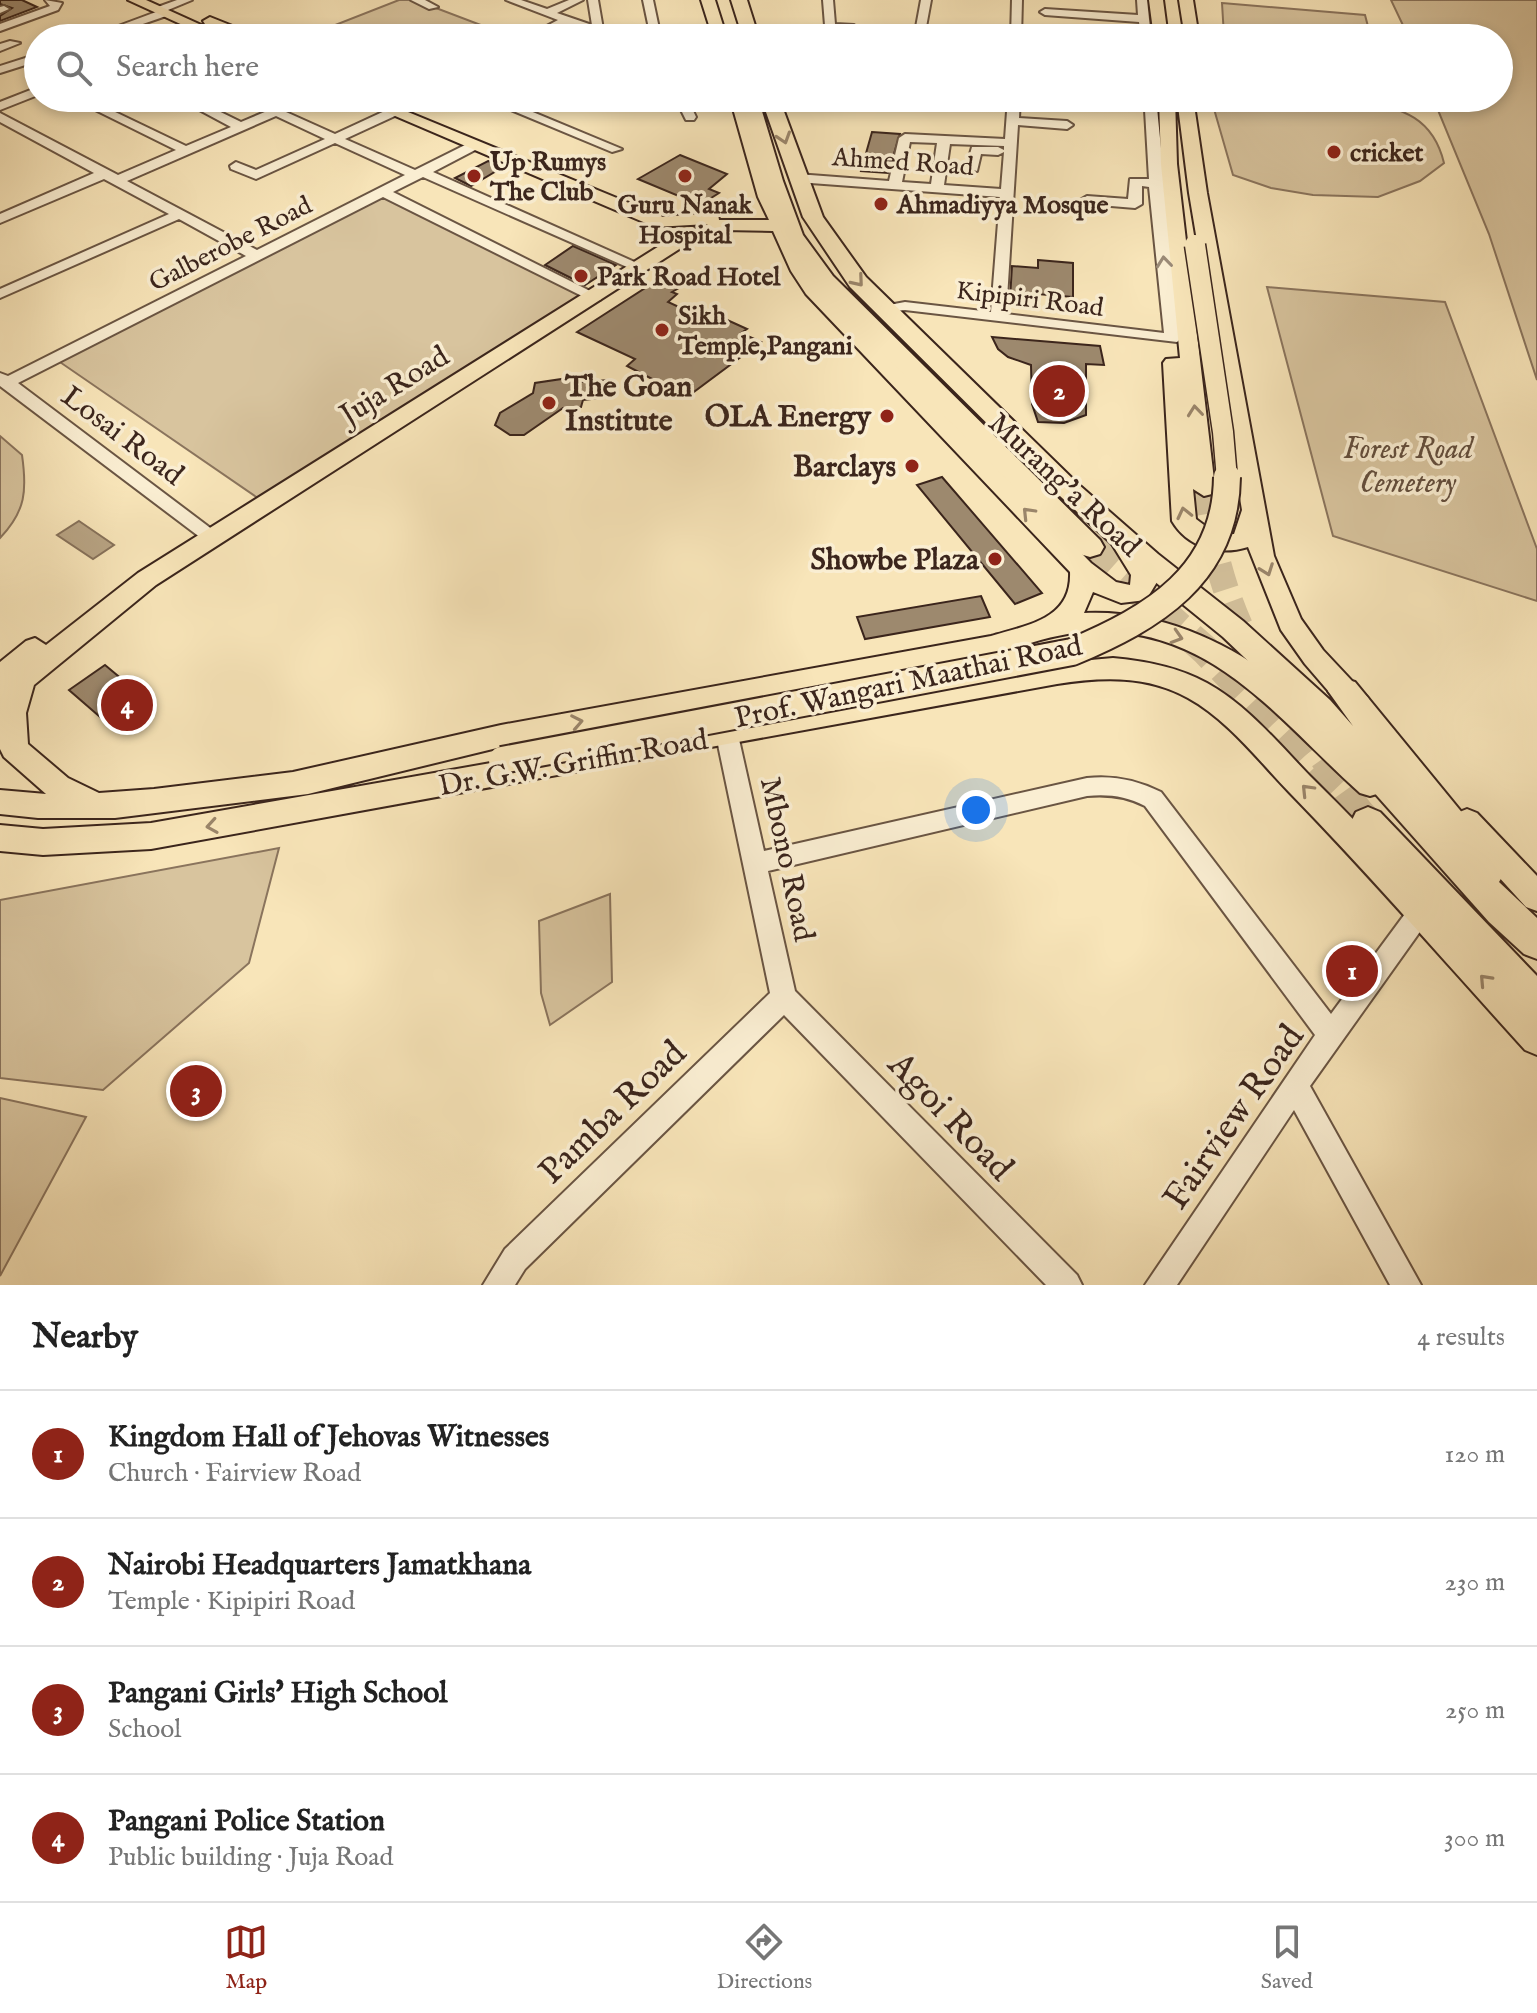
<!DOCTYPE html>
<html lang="en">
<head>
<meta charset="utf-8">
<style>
  :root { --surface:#fff; --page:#f6f6f6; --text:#222; --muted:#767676; --line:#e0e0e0; --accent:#8f2418 }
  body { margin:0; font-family:"IM FELL English",serif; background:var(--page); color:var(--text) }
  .you { position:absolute; left:976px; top:810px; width:28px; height:28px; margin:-20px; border:6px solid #fff; border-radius:50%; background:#1a73e8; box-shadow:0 0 0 12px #1a73e833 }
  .badge { display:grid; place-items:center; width:52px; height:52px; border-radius:50%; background:var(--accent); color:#fff; font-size:26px; font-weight:700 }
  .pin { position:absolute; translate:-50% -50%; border:4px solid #fff; box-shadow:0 2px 8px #0006 }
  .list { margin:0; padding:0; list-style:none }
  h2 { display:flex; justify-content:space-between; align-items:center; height:104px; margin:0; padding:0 32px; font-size:34px }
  h2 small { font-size:26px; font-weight:400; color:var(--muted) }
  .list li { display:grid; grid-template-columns:52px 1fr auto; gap:24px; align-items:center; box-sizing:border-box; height:128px; padding:0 32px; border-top:2px solid var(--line) }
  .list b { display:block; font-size:30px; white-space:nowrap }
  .list p { margin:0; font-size:26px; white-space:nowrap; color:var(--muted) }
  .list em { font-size:26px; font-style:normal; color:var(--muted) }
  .icon { flex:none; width:44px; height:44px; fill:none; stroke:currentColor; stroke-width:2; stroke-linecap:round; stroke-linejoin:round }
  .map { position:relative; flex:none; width:1537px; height:1285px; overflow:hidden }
  .search { position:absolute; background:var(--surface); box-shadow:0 4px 12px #0003; left:24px; right:24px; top:24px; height:88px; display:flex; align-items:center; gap:20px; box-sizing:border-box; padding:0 28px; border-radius:44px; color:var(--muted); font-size:30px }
  .sheet { height:616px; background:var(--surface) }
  nav { display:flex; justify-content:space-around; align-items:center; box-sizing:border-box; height:112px; border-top:2px solid var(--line); background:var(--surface); font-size:22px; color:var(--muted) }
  nav a { display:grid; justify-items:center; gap:4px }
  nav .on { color:var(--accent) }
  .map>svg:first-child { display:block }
</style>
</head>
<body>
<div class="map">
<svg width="1537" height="1285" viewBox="0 0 1537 1285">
  <rect width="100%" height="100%" fill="#f8e5b9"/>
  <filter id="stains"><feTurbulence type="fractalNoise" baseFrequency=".0025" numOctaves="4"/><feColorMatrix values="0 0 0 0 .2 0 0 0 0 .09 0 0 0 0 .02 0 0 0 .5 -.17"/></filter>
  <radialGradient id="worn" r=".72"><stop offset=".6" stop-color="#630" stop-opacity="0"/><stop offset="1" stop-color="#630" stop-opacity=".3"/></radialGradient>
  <!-- green -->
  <path fill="#d8c49e" stroke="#8a745d" stroke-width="2" d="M399 0H415L515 38H357L330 27Z
    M1391 0H1537V380L1489 234 1433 98H1499V38H1409Z
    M1222 3 1365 15 1371 38 1224 36Z
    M1219 98H1355C1399 109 1432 114 1444 163L1420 181 1378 197 1313 195 1271 188 1233 175 1212 102Z
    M384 192 595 297 265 503 54 358Z
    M1267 287 1445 302 1537 549V601L1333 536Z
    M0 436 22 455C27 490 26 511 0 538Z
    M279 848 249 963 103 1090 0 1078V900Z
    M610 894 612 982 550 1025 541 993 539 921Z
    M0 1098 86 1117 0 1276Z"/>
  <!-- water -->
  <path fill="#b8a484" stroke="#86715a" stroke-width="2" d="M79 521 114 545 93 559 57 535Z"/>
  <!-- building -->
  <path fill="#9d896e" stroke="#3b251c" stroke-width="2" d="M0 0H22L37 7 0 21V16L12 8 0 4Z
    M872 132 900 134 888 173 861 171Z
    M680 155 727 174 709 189 719 193 700 205 638 179Z
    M488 161 503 167 471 186 455 178Z
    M573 246 616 265 585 285 545 265Z
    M1038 260 1073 263V297L1037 294V301L1010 299 1012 266 1038 268Z
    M667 274 681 281 674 286 679 288 672 292 677 294 668 302 696 315 703 309 747 329 741 333 761 342 687 397 627 366 635 359 577 332Z
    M992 337 1100 346 1104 365 1086 364V415L1064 423 1038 422 1032 404 1031 365 1008 357 998 349Z
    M582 376V382L608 380V397L583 400 581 407 563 408 524 435H510L495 425 500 413 533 393 535 383Z
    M942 477 1042 593 1015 604 917 485Z
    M981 596 990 617 865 639 857 617Z
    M105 665 148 701 131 713 127 708 107 723 69 690Z"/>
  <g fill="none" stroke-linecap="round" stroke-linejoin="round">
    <!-- major-tunnel -->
    <path stroke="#d2bf9a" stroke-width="26" stroke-dasharray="26 13" stroke-linecap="butt" d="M1204 488C1211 543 1223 593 1248 643
      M1300 727 1368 822"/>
    <!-- highway-tunnel -->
    <path stroke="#d2bf9a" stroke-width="30" stroke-dasharray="30 15" stroke-linecap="butt" d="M1090 547 1205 650 1368 822"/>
    <defs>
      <path id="minor" d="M45 0 62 3 58 10 0 31V24L50 6Z
        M177 0H192L168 10 169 15 102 38H86L156 12 155 8Z
        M411 0H425L438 7 429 9Z
        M506 0H521L547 9 569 0H583L557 13 592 25 588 0H598L603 29 624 38H609L568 24 538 38H524L558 20Z
        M643 0H653L661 38H651Z
        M823 0H833L835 24 854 25 861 33 898 35 903 38H854L847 30H836V38H826Z
        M921 0H931L924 38H914Z
        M1012 0H1022L1021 38H1011Z
        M1137 0H1147L1151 38H1141L1139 22 1045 15 1040 12 1045 9 1138 15Z
        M0 7 4 6 9 9 0 13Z
        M10 41 20 43 0 51V44Z
        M38 54V61L0 73V66Z
        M38 87V95L0 110V102Z
        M71 98H86L186 146 231 127 177 98H192L241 122 298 98H314L286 112 335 134 389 109H397V115L345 139 415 170 469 143H477V149L433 172 648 268 641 272 636 271 423 177 393 192 602 297 600 300H590L383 197 18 383 221 536 219 541H205L0 386V373L8 376 246 256 179 219 0 298V289L169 214 104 179 0 223V214L94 173 0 122V113L118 175 176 150ZM276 116 325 139 256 170 236 162 230 166 231 169 256 179 335 143 405 175 257 250 127 181Z
        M482 98H499L622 149 612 152Z
        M675 98H687L696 117 694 120H686Z
        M1008 98H1020L1019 118 1067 121 1073 125 1067 129 1018 125 1006 314 1164 333 1149 187 1142 186V204L1135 208 1087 204 1080 200 1087 196 1128 199 1130 179H1149L1145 110 1043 102 1037 98 1144 103V98H1156L1180 339 1177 342 905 310 878 313V307L905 302 991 312 1000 197 797 182 790 178 797 174 889 181 899 138 905 134 1005 139ZM910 142 937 143 931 184 902 182ZM950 144 1004 146V150L998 147H972L966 168 977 171 981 154 998 155 1004 152 1001 189 944 185Z
        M727 726 735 729 738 735 764 851 1087 778C1114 775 1137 780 1161 792L1331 1014 1413 903 1421 900 1429 903 1433 911 1429 919 1310 1086 1421 1285H1390L1294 1110 1177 1285H1145L1315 1035 1145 806C1126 796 1108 794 1087 796L768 871 795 991 1077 1275 1082 1285H1046L784 1015 525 1269 515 1285H483L505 1249 770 993 716 735 719 729Z"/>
      <path id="major" d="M128 0H146L230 38H211Z
        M701 0H715L727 38H713Z
        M1149 0H1163L1168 38H1154Z
        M1179 0H1193L1199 38H1185Z
        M210 17 255 35 257 38H238L205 24 203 21Z
        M353 98H374L663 217 712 213 718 214 719 220H769L758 197 730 98H746C765 162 781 231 820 286L1091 563 1116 582 1130 585 1131 575 1110 541 1114 535 1122 532 1130 535 1157 582 1146 600 1121 603 1093 592 1084 613C1167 609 1244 649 1305 703 1331 726 1354 753 1380 775L1384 784 1380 793 1370 796 1360 793C1278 720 1211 623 1085 632 1053 634 1022 646 991 656L501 747 308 794 115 818H38L0 814V790L46 794 4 757 0 749V662L26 641 35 638 46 645 138 573 672 238 708 224 655 227ZM723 230 773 231 791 271 806 294 1070 572C1072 619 1028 625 991 636L501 725 293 772 154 789 99 793 68 778 28 744 26 713 34 685 156 585 684 246Z
        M1159 98H1175L1177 164 1215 488 1212 494 1204 496 1193 489 1196 519 1216 534H1234L1242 510 1189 193 1177 98H1193L1207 193 1274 556 1301 619 1323 650 1368 698 1372 706 1368 714 1358 717 1348 714 1305 664 1281 630 1248 547C1219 556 1188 548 1172 521L1163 363 1166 359 1180 358 1161 164Z
        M1113 658C1146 661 1178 667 1207 683 1247 705 1278 743 1310 776 1388 853 1462 934 1537 1013V1055L1525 1050C1447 964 1371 876 1290 793 1258 760 1228 720 1188 698 1147 675 1102 677 1057 684L151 849 43 855 0 851V825L43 829 151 823 1057 663Z
        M1467 809 1477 813 1537 876V911L1526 907 1457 831 1452 822 1457 813Z"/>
      <path id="highway" d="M731 0H747L759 38H743Z
        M740 98H758L783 181 803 235 833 276 1100 540 1104 547 1100 554 1090 557 1080 554 817 286 783 235 763 181Z
        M761 98H779L823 217 866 277 1078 484 1158 554 1243 621 1330 700 1353 726 1328 691 1333 682 1344 679 1355 682 1500 859 1506 870 1499 882 1537 918V959L1524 954 1489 922 1308 718 1223 637 1138 568 1060 496 850 287 803 217Z
        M1368 807 1380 812 1537 976V1022L1524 1016 1356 832 1351 822 1356 812Z"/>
    </defs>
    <!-- minor casing -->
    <use href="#minor" stroke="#6a5543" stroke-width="4"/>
    <!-- major casing -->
    <use href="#major" stroke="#3b251c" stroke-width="4"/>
    <!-- highway casing -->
    <use href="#highway" stroke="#3b251c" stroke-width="4"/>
    <!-- minor -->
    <use href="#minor" fill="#faeed2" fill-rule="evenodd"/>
    <!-- major -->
    <use href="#major" fill="#f8e5b9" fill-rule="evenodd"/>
    <!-- highway -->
    <use href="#highway" fill="#f8e5b9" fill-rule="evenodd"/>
    <defs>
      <path id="major-bridge-far1" d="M1195 245 1223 432 1227 479"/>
      <path id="major-bridge" d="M502 760 1072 652C1153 618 1226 575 1227 477"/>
    </defs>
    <!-- major-bridge-far1 casing -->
    <use href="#major-bridge-far1" stroke="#3b251c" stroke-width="23" stroke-linecap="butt"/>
    <!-- major-bridge casing -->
    <use href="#major-bridge" stroke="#3b251c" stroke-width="30" stroke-linecap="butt"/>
    <!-- major-bridge-far1 -->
    <use href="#major-bridge-far1" stroke="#f8e5b9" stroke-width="20"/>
    <!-- major-bridge -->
    <use href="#major-bridge" stroke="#f8e5b9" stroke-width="26"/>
  </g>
  <!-- one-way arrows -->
  <defs><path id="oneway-chevron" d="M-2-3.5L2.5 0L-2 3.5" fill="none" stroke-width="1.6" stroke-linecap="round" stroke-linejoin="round" transform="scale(2)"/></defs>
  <g stroke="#9a856a">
    <use href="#oneway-chevron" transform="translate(784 138) rotate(72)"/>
    <use href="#oneway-chevron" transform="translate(858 281) rotate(50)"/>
    <use href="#oneway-chevron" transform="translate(1195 411) rotate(-96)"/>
    <use href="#oneway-chevron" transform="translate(1028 513) rotate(-134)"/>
    <use href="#oneway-chevron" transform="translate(1184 513) rotate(-103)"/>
    <use href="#oneway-chevron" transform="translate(1267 570) rotate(70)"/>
    <use href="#oneway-chevron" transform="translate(1177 637) rotate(17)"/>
    <use href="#oneway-chevron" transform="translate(577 722) rotate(-11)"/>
    <use href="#oneway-chevron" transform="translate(1307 790) rotate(-134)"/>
    <use href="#oneway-chevron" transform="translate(212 826) rotate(171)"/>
    <use href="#oneway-chevron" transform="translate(1485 980) rotate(-133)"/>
  </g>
  <use stroke="#9a8a77" href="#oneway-chevron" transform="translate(1164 262) rotate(-96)"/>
  <!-- markers -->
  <g fill="#8f2418" stroke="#faeed2" stroke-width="3">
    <circle cx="1334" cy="152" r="8"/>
    <circle cx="474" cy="176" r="8"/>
    <circle cx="685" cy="176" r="8"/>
    <circle cx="881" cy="204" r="8"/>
    <circle cx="581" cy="276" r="8"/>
    <circle cx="662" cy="330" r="8"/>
    <circle cx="549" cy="403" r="8"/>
    <circle cx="887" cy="416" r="8"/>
    <circle cx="912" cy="466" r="8"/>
    <circle cx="995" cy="559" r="8"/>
  </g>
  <g text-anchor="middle" stroke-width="7" stroke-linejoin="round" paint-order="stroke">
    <!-- far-poi labels -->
    <g font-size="26" font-weight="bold" fill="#3b251c" stroke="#faeed2" text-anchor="start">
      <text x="1350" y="161">cricket</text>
      <text x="490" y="170">Up Rumys<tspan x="490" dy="30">The Club</tspan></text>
      <text x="685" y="213" text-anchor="middle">Guru Nanak<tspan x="685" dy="30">Hospital</tspan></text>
      <text x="897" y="213">Ahmadiyya Mosque</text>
      <text x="597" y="285">Park Road Hotel</text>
      <text x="678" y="324">Sikh<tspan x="678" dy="30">Temple,Pangani</tspan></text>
    </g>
    <!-- far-street labels -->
    <g font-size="26" fill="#3b251c" stroke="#faeed2">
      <text transform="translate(903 161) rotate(4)" y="9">Ahmed Road</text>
      <text transform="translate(230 243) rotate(-27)" y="9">Galberobe Road</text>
      <text transform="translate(1030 298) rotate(7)" y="9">Kipipiri Road</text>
    </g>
    <!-- street labels -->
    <g font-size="30" fill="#3b251c" stroke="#faeed2">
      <text transform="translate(394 385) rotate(-32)" y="10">Juja Road</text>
      <text transform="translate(123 435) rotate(37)" y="10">Losai Road</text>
      <text transform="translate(1065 484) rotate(43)" y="10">Murang'a Road</text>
      <text transform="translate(908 681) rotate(-12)" y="10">Prof. Wangari Maathai Road</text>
      <text transform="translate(573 762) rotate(-10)" y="10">Dr. G.W. Griffin Road</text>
      <text transform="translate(788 859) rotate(78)" y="10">Mbono Road</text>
    </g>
    <!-- poi labels -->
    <g font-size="30" font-weight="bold" fill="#3b251c" stroke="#faeed2" text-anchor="end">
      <text x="565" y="396" text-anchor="start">The Goan<tspan x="565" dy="34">Institute</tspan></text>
      <text x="871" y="426">OLA Energy</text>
      <text x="896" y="476">Barclays</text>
      <text x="979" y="569">Showbe Plaza</text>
    </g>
    <!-- park labels -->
    <g font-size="30" font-style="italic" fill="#624d3c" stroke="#faeed2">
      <text x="1408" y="458">Forest Road<tspan x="1408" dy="34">Cemetery</tspan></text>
    </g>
    <!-- near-street labels -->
    <g font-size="36" fill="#3b251c" stroke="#faeed2">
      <text transform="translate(611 1111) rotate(-44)" y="13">Pamba Road</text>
      <text transform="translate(952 1115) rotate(46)" y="13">Agoi Road</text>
      <text transform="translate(1232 1116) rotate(-55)" y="13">Fairview Road</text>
    </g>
  </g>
  <rect width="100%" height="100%" filter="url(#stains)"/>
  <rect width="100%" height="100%" fill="url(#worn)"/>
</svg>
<div class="you"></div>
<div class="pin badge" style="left:1352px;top:971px">1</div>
<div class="pin badge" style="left:1059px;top:391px">2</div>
<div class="pin badge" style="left:196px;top:1091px">3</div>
<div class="pin badge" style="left:127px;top:705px">4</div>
<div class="search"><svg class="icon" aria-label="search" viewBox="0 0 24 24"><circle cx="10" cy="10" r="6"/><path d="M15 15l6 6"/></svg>Search here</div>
</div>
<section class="sheet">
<h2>Nearby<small>4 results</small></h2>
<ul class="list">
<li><span class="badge">1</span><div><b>Kingdom Hall of Jehovas Witnesses</b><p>Church · Fairview Road</p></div><em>120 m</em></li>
<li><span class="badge">2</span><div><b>Nairobi Headquarters Jamatkhana</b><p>Temple · Kipipiri Road</p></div><em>230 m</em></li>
<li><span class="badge">3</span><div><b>Pangani Girls' High School</b><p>School</p></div><em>250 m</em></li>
<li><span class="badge">4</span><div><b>Pangani Police Station</b><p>Public building · Juja Road</p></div><em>300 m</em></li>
</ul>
</section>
<nav>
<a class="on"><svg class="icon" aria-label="map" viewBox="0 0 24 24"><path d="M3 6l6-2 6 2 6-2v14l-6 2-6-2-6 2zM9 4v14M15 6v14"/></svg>Map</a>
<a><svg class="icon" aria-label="directions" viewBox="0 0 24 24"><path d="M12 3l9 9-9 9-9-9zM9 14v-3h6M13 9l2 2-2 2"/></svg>Directions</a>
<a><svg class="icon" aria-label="saved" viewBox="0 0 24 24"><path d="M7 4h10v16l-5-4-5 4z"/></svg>Saved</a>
</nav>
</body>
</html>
